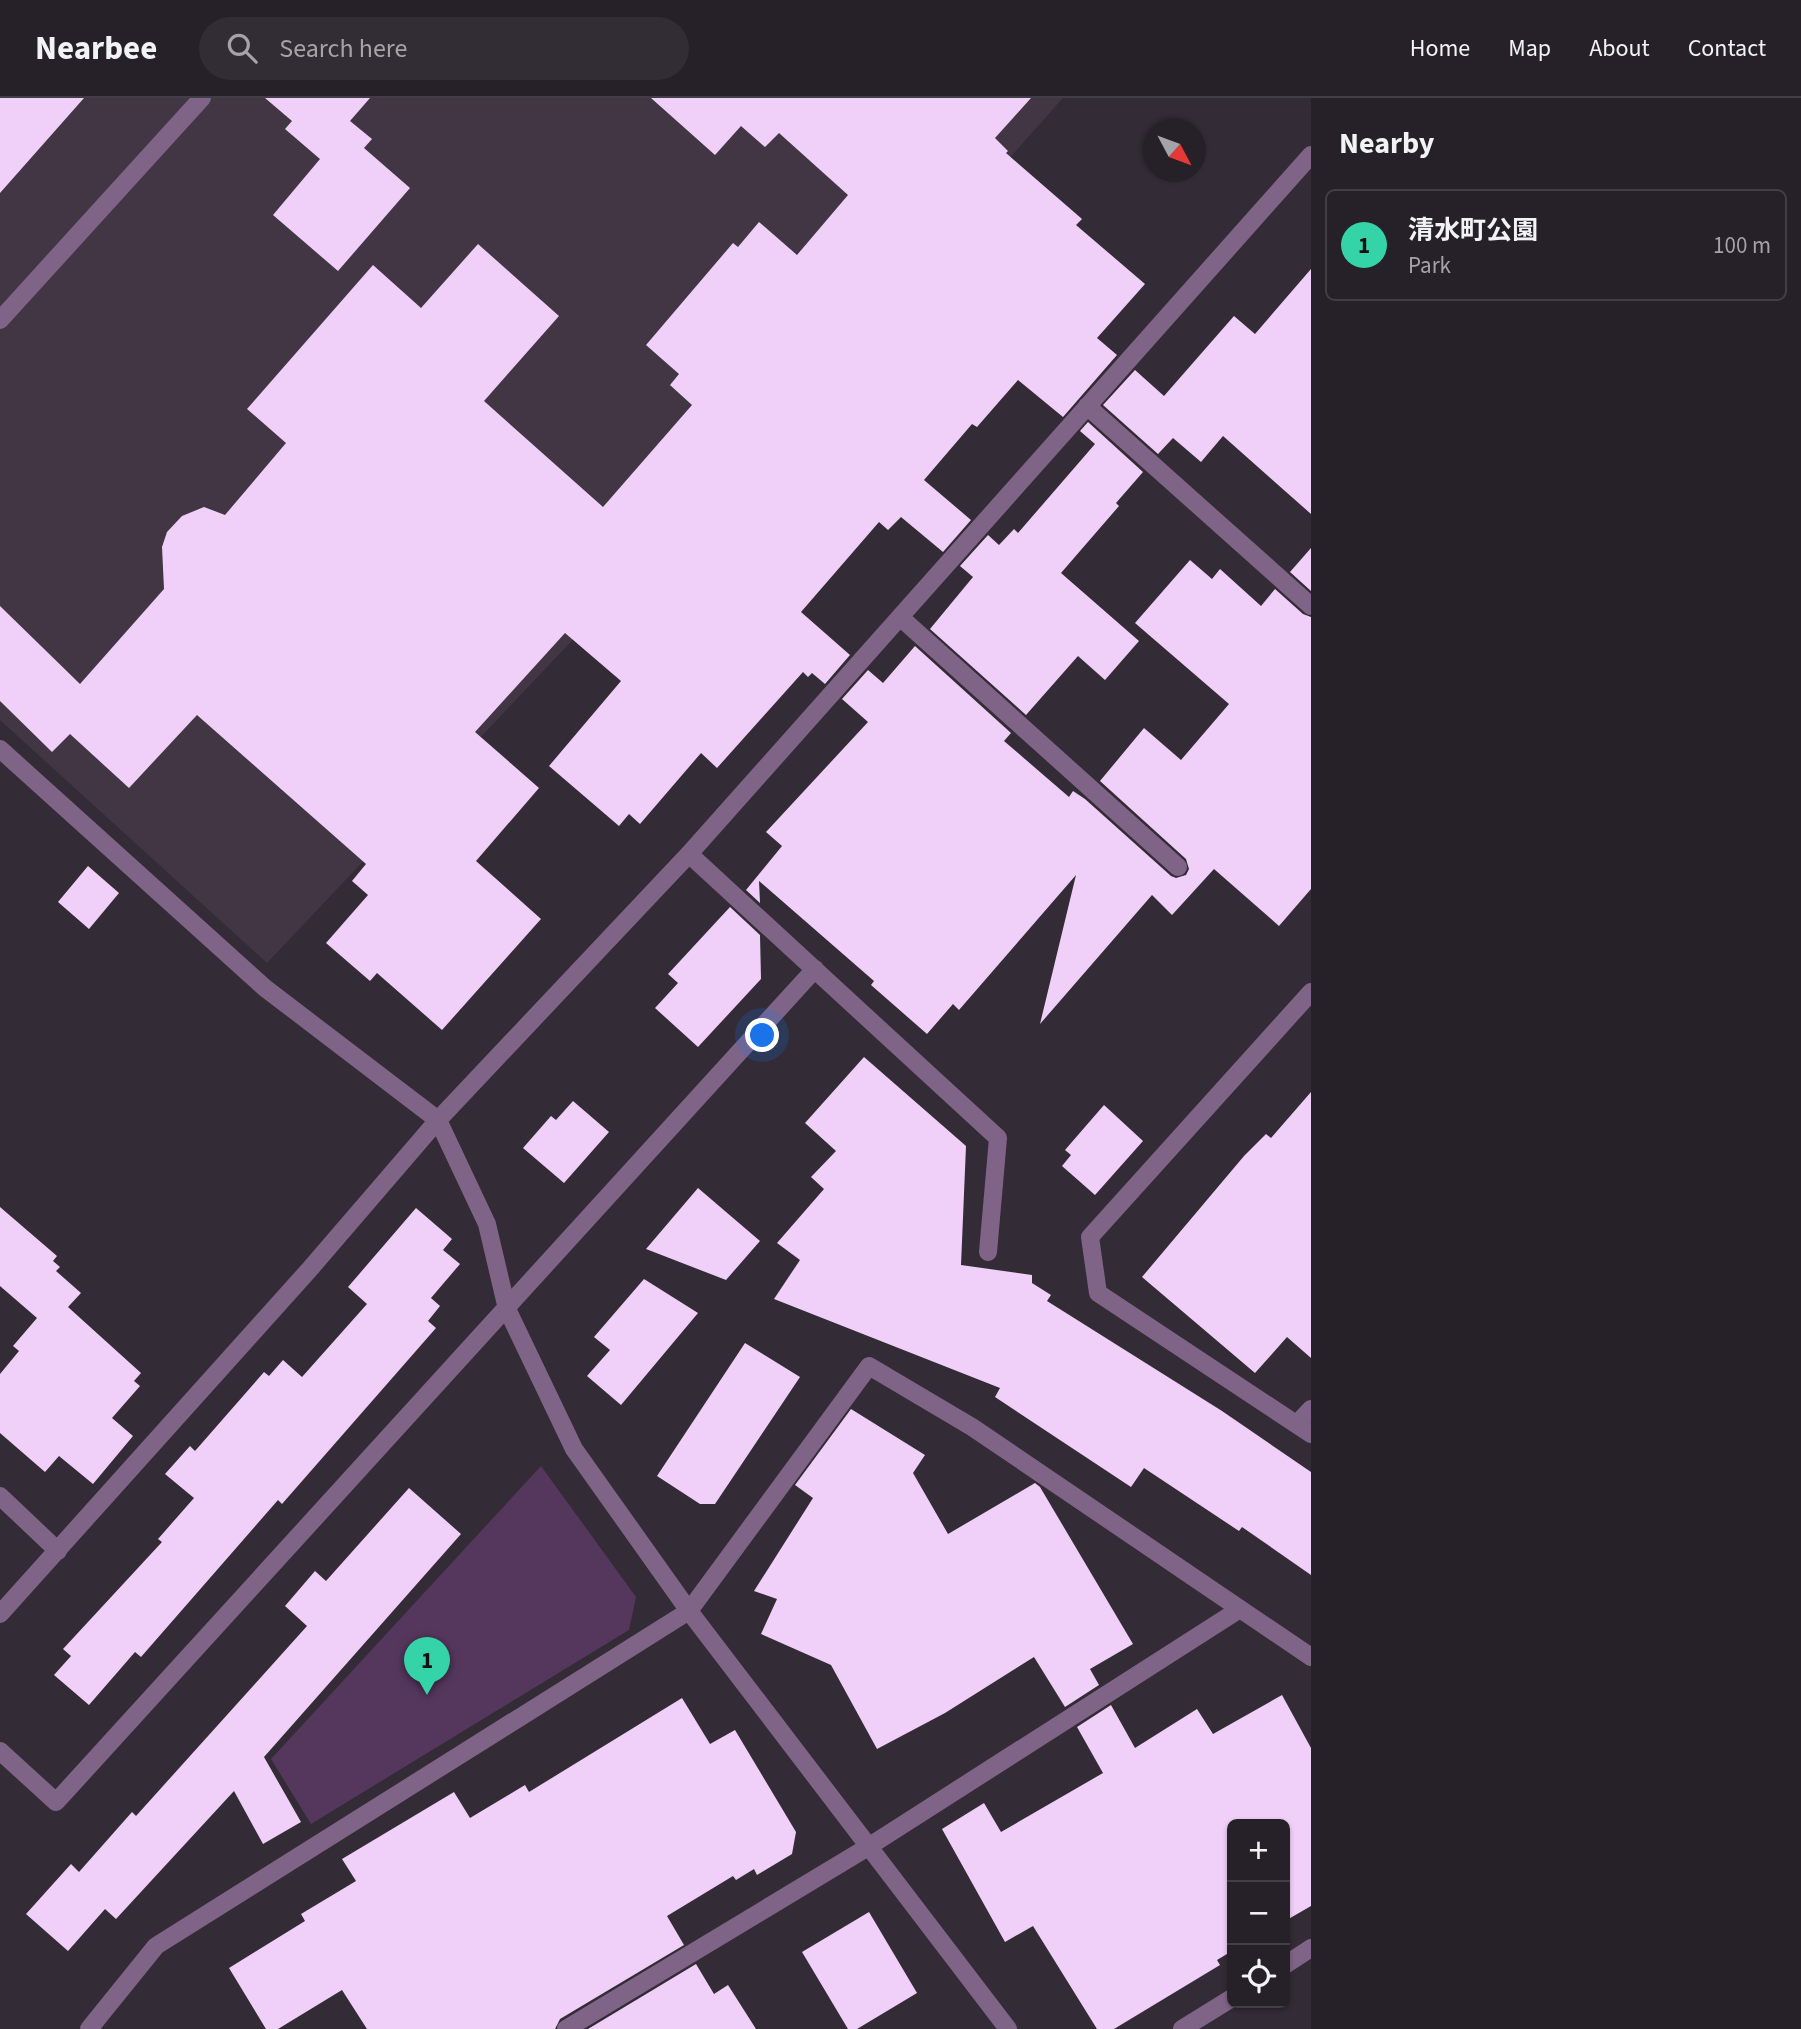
<!DOCTYPE html>
<html lang="en">
<head>
<meta charset="utf-8">
<style>
  :root { --surface:#262028; --page:#322d34; --text:#f1f3f6; --muted:#a4a3a8; --line:#423e45; --accent:#34d4a8 }
  body { margin:0; font-family:"Source Sans 3","Noto Sans JP",sans-serif; background:var(--page); color:var(--text) }
  .controls { position:absolute; right:21px; bottom:21px; display:grid; overflow:hidden; border-radius:10px; box-shadow:0 2px 5px #0004 }
  .controls button { width:63px; height:63px; display:grid; place-items:center; padding:0; border:0; border-bottom:2px solid var(--line); background:var(--surface); color:var(--text); font:35px sans-serif }
  .compass { position:absolute; left:1143px; top:21px; width:63px; height:63px; border-radius:50%; background:var(--surface); box-shadow:0 2px 5px #0004; rotate:131deg }
  .you { position:absolute; left:763px; top:938px; width:24px; height:24px; margin:-18px; border:5px solid #fff; border-radius:50%; background:#1a73e8; box-shadow:0 0 0 10px #1a73e833 }
  .badge { display:grid; place-items:center; width:46px; height:46px; border-radius:50%; background:var(--accent); color:#111; font-size:23px; font-weight:700 }
  .pin { position:absolute; translate:-50% -58px; filter:drop-shadow(0 2px 4px #0008) }
  .pin::after { content:''; position:absolute; top:37px; width:24px; height:21px; background:inherit; clip-path:polygon(0 0,100% 0,50% 100%) }
  .list { margin:0; padding:0; list-style:none }
  h2 { display:flex; justify-content:space-between; align-items:center; height:91px; margin:0; padding:0 28px; font-size:30px }
  h2 small { font-size:23px; font-weight:400; color:var(--muted) }
  .list li { display:grid; grid-template-columns:46px 1fr auto; gap:21px; align-items:center; box-sizing:border-box; height:112px; margin:0 14px 14px; padding:0 14px; border:2px solid var(--line); border-radius:10px }
  .list b { display:block; font-size:26px; white-space:nowrap }
  .list p { margin:0; font-size:23px; white-space:nowrap; color:var(--muted) }
  .list em { font-size:23px; font-style:normal; color:var(--muted) }
  .icon { flex:none; width:38px; height:38px; fill:none; stroke:currentColor; stroke-width:2; stroke-linecap:round; stroke-linejoin:round }
  .map { position:relative; flex:none; width:1311px; height:1931px; overflow:hidden }
  header { display:flex; align-items:center; gap:42px; box-sizing:border-box; height:98px; padding:0 35px; background:var(--surface); border-bottom:2px solid var(--line) }
  header strong { font-size:33px }
  nav { display:flex; gap:38px; margin-inline-start:auto; font-size:24px }
  .search { width:490px; height:63px; background:var(--page); display:flex; align-items:center; gap:18px; box-sizing:border-box; padding:0 24px; border-radius:38px; color:var(--muted); font-size:26px }
  main { display:flex }
  aside { flex:1; background:var(--surface) }
  .map>svg:first-child { display:block }
</style>
</head>
<body>
<header>
<strong>Nearbee</strong>
<div class="search"><svg class="icon" aria-label="search" viewBox="0 0 24 24"><circle cx="10" cy="10" r="6"/><path d="M15 15l6 6"/></svg>Search here</div>
<nav><a>Home</a><a>Map</a><a>About</a><a>Contact</a></nav>
</header>
<main>
<div class="map">
<svg width="1311" height="1931" viewBox="0 0 1311 1931">
  <rect width="100%" height="100%" fill="#332b35"/>
  <!-- built -->
  <path fill="#423645" d="M0 0H1063L688 420 267 865 0 622Z"/>
  <!-- green -->
  <path fill="#55375d" d="M541 1368 636 1499 629 1532 311 1726 271 1661Z"/>
  <!-- building -->
  <path fill="#f0d0f9" d="M0 0H84L0 95Z
    M265 0H370L350 23 372 41 364 50 410 90 338 173 273 117 320 61 285 31 292 23Z
    M651 0H1031L995 40 1008 53 1006 55 1082 121 1076 127 1145 186 1097 240 1117 257 1063 319 1018 282 977 329 972 326 924 382 971 422 943 454 901 419 888 432 879 424 801 514 850 557 825 586 812 575 808 579 803 574 717 670 701 655 640 726 629 716 619 728 549 668 621 583 565 535 475 634 539 690 476 763 541 821 442 932 377 875 370 883 326 845 368 797 352 783 366 766 197 617 129 690 70 636 52 654 0 603V508L80 586 164 491 162 449 167 434 182 418 204 409 225 417 286 345 247 311 373 167 421 210 478 146 559 218 484 303 603 409 692 307 670 287 679 276 646 247 733 145 738 149 759 124 797 157 848 97 779 35 765 49 741 28 715 57Z
    M1311 171V416L1223 338 1201 364 1173 340 1158 356 1103 307 1135 272 1164 298 1234 218 1255 236Z
    M1088 324 1143 374 1116 405 1119 408 1061 475 1139 543 1105 582 1078 558 1026 617 930 531 973 479 960 468 988 437 999 447 1014 431 1018 435 1095 346 1080 333Z
    M1311 450V493L1290 474Z
    M1190 462 1212 481 1220 471 1261 508 1275 491 1303 516 1311 519V791L1279 828 1214 771 1172 817 1152 797 1040 926 1076 777 959 912 953 906 927 936 871 887 874 883 759 783 760 805 746 792 782 748 766 734 868 624 842 601 868 572 883 585 915 548 1011 635 1004 643 1069 699 1073 693 1085 701 1171 778 1176 780 1186 777 1189 771 1186 761 1100 683 1144 630 1181 662 1229 606 1135 525Z
    M88 768 119 795 89 831 58 804Z
    M730 809 760 837 761 881 698 949 655 910 678 885 668 876Z
    M864 959 966 1048 961 1167 1032 1177V1185L1051 1197 1047 1203 1222 1313 1311 1374V1477L1242 1429 1239 1433 1144 1370 1131 1389 995 1299 1000 1290 774 1201 800 1162 777 1145 824 1091 811 1079 836 1053 805 1025Z
    M1311 994V1260L1287 1239 1255 1275 1142 1179 1244 1058 1266 1036 1271 1040Z
    M573 1003 609 1034 564 1085 523 1050 551 1018 556 1022Z
    M1104 1007 1143 1043 1095 1097 1062 1068 1071 1057 1065 1052Z
    M698 1090 760 1143 726 1182 646 1151Z
    M0 1109 57 1158 53 1163 60 1169 56 1173 81 1195 68 1209 141 1275 134 1283 140 1288 112 1320 133 1338 93 1386 59 1358 45 1374 0 1335V1276L19 1253 13 1248 37 1220 0 1188Z
    M416 1110 452 1141 443 1152 460 1166 431 1200 440 1208 428 1223 436 1230 282 1406 278 1402 141 1559 135 1554 89 1607 54 1577 71 1558 63 1551 162 1444 158 1441 194 1400 165 1376 190 1348 195 1353 264 1274 269 1278 283 1262 302 1279 367 1206 348 1189Z
    M644 1181 698 1215 621 1307 587 1278 610 1252 594 1239Z
    M745 1245 800 1279 715 1406H700L657 1378Z
    M851 1311 925 1357 913 1375 948 1436 1035 1385 1040 1389 1133 1546 1090 1571 1099 1587 1065 1609 1034 1559 945 1615 877 1651 831 1567 761 1536 777 1501 754 1493 813 1400 795 1387Z
    M409 1390 461 1436 264 1659 301 1724 263 1746 234 1693 116 1821 105 1811 68 1853 26 1816 71 1766 79 1774 132 1714 136 1718 307 1528 285 1508 315 1473 326 1483Z
    M1282 1597 1311 1650V1808L1285 1823V1726H1232V1853L1217 1862 1220 1867 1114 1931H1097L1033 1828 1005 1844 942 1731 984 1705 1001 1734 1103 1675 1077 1629 1111 1607 1135 1650 1197 1611 1213 1636Z
    M682 1600 710 1646 735 1632 796 1734 792 1756 757 1777 754 1771 736 1782 733 1778 667 1818 684 1847 560 1921 555 1931H367L342 1892 278 1931H266L229 1870 305 1823 301 1816 356 1783 342 1761 454 1694 470 1720 525 1687 529 1694Z
    M869 1814 917 1895 857 1931H848L802 1854Z
    M696 1866 714 1896 728 1887 756 1931H588Z"/>
  <g fill="none" stroke-linecap="round" stroke-linejoin="round">
    <!-- minor -->
    <path stroke="#806487" stroke-width="18" d="M0 222 202 0
      M1087 308 1311 508
      M900 519 1178 769
      M0 651 265 890 438 1022 487 1126 507 1211 574 1351 689 1513 1008 1931
      M689 756 998 1040 988 1154
      M1311 894 1090 1139 1098 1195 1311 1336
      M1297 1326 1311 1311
      M0 1398 58 1453
      M0 1516 309 1172 438 1022 689 756 1311 57
      M0 1653 56 1704 815 871
      M1285 1867 1311 1850
      M89 1931 156 1848 689 1513 869 1268 972 1329 1311 1559
      M566 1931 868 1749 1240 1511
      M1182 1931 1232 1900"/>
  </g>
</svg>
<div class="controls">
<button>+</button>
<button>−</button>
<button><svg class="icon" aria-label="locate" viewBox="0 0 24 24"><circle cx="12" cy="12" r="6"/><path d="M12 2v4M12 18v4M2 12h4M18 12h4"/></svg></button>
</div>
<svg class="compass" viewBox="-18 -18 36 36"><path d="M0-13l5 13h-10z" fill="#e53935"/><path d="M0 13l5-13h-10z" fill="#a4a3a8"/></svg>
<div class="you"></div>
<div class="pin badge" style="left:427px;top:1597px">1</div>
</div>
<aside>
<h2>Nearby<small></small></h2>
<ul class="list">
<li><span class="badge">1</span><div><b>清水町公園</b><p>Park</p></div><em>100 m</em></li>
</ul>
</aside>
</main>
</body>
</html>
